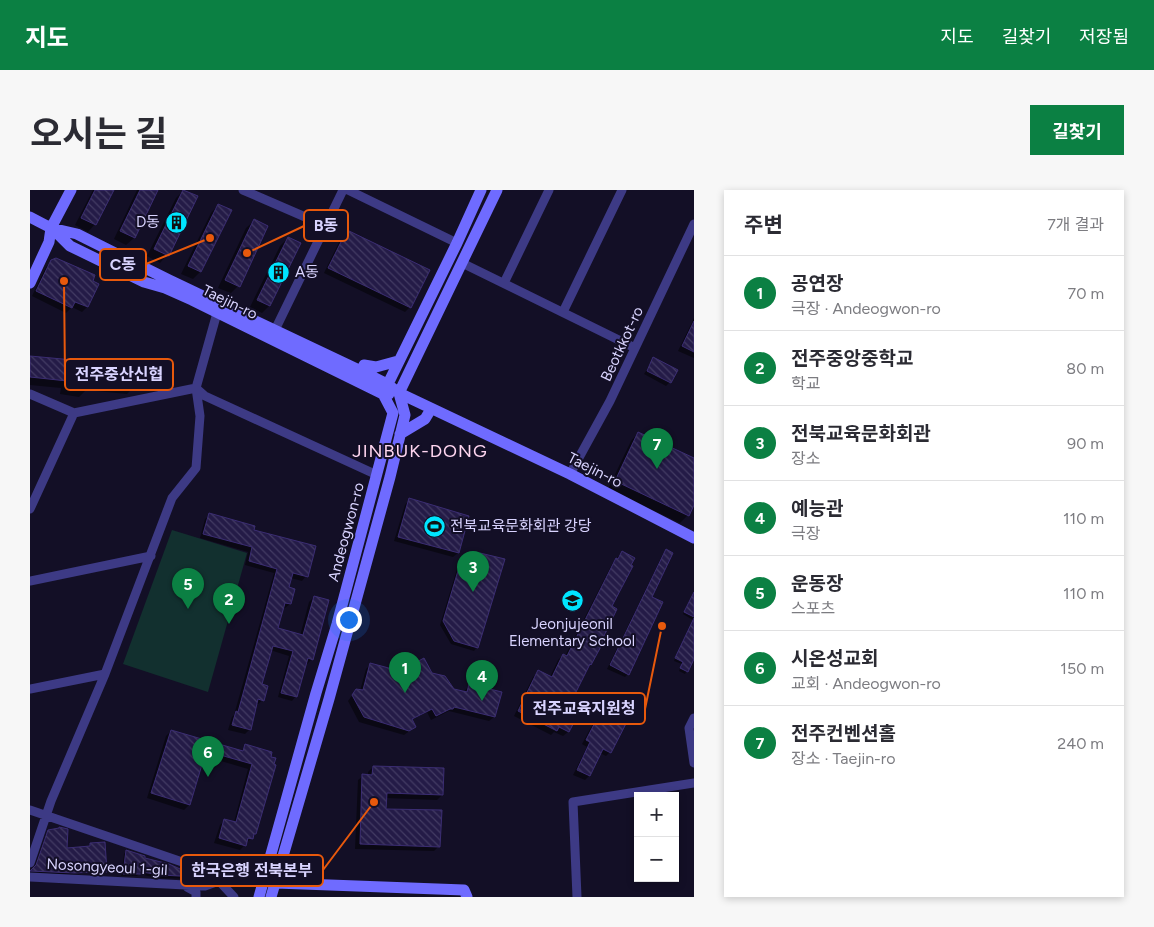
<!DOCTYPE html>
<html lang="ko">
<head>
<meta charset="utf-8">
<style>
  :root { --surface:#fff; --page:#f7f7f7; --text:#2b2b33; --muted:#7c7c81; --line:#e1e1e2; --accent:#0b8043 }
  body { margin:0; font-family:Figtree,"Noto Sans KR",sans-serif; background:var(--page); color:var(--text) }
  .controls { position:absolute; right:15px; bottom:15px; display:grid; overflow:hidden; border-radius:0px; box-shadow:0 2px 8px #0003 }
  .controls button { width:45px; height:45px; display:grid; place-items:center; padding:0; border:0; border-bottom:1px solid var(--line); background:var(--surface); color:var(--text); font:25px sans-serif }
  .you { position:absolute; left:318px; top:429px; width:18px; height:18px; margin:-12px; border:4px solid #fff; border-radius:50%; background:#1a73e8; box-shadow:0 0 0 8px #1a73e833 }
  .badge { display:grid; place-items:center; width:32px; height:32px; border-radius:50%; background:var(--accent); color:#fff; font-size:16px; font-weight:700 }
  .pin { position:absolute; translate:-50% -41px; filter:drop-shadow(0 1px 2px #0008) }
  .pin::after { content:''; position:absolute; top:26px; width:18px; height:15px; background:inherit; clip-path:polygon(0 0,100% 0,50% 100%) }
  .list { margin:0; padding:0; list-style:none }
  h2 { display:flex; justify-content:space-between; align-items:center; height:65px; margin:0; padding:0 20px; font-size:21px }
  h2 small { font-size:16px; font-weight:400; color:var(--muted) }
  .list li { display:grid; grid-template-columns:32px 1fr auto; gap:15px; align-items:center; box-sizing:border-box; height:75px; padding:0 20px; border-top:1px solid var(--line) }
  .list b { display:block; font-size:19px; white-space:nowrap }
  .list p { margin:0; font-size:16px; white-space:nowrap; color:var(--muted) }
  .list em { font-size:16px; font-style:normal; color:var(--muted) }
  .map { position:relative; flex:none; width:664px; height:707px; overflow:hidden; border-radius:0px }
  header { display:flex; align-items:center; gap:30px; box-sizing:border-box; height:70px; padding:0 25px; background:var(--accent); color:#fff }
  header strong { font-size:24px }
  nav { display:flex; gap:28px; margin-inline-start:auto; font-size:18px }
  .intro { display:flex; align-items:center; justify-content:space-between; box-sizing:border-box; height:120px; padding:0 30px }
  h1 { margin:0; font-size:35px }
  .button { padding:12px 22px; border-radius:0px; background:var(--accent); color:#fff; font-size:18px; font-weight:700 }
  main { display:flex; gap:30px; padding:0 30px }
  aside { flex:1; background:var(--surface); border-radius:0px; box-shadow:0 2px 8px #0003 }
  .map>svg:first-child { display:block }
</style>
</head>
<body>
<header>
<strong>지도</strong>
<nav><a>지도</a><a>길찾기</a><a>저장됨</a></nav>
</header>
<div class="intro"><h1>오시는 길</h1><a class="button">길찾기</a></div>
<main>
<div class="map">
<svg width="664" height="707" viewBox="0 0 664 707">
  <defs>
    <pattern id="building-back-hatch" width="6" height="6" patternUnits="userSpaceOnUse" patternTransform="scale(1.25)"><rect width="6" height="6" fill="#241b47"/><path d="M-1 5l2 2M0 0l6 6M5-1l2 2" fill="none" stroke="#433b63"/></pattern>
  </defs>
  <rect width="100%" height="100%" fill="#130f26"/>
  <!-- pitch -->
  <path fill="#12302f" d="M142 340 217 363 178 502 93 474Z"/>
  <!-- shadow -->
  <path fill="#0007" d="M63 0H82L65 34 58 42 45 35Z
    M107 0H127L104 48 96 55 84 49Z
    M154 0 137 65 130 73 117 66 146 8Z
    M188 15 170 82 163 89 151 84 181 23Z
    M224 31 208 96 201 103 188 98 216 38Z
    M317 41 380 117 375 122 294 83 312 46Z
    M258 48 239 116 232 123 220 117 250 56Z
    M22 71 67 94 57 117 52 122 42 117 36 123 2 106 16 77Z
    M664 128V168L648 161Z
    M0 167 105 196 97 204 56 200 49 207 30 204 31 198 0 195Z
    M624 169 640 192 636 196 614 184Z
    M608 243 664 269V312L658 325 650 333 578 299 601 251Z
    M379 310 428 363 423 367 364 351 375 315Z
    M180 325 222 341 276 386 272 391 261 388 258 398 260 414 255 418H252L246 439 270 446 279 412 284 407 282 469 277 474 275 473 266 506 262 511 248 507 259 466 240 460 231 495 233 510 228 514H226L220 539 215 544 198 540 202 527 204 525 244 383 215 375 218 362 170 348 175 329Z
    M636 361 598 484 595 487 577 479 633 364Z
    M592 362 580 417 543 507 553 512 538 542 533 546 524 542 521 545 484 526 503 487 508 482 520 487 528 470 533 465 535 466 582 374Z
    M431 375 447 457 444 461 421 454 410 435 427 379Z
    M664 403V467L655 484 649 481 652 474 644 471 663 430 653 424Z
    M341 474 370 482 401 484 423 500 434 502 439 495 470 503 464 527 459 531 419 521 401 530 397 522 381 530 385 537 374 545 329 532 318 511 326 500 330 501 336 479Z
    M578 508 580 562 576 566 570 563 559 586 555 590 543 585 557 557 552 554 574 513Z
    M141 541 211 561 216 556 241 563 225 644 210 660 184 653 190 635 195 630 204 632 218 579 174 566 159 615 154 620 117 608 136 546Z
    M343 577 412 605 407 610 355 608V620L409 656 404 661 325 659 328 590 333 586H338V582Z
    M18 641 35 660 58 658 61 655 76 681 73 684H60V683L41 685 0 683 4 678 16 644Z
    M96 661 113 669 128 672 166 687 164 689 127 688 109 684 107 686H91L94 664Z"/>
  <!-- building -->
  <path fill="url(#building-back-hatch)" stroke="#3b2d73" d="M65 0H84L66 35 51 28Z
    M110 0H128L105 48 90 41Z
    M153 0 168 6 139 66 124 59Z
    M188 14 202 20 171 82 158 76Z
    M224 29 238 36 210 97 195 90Z
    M317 40 400 80 381 118 298 78Z
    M258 47 271 53 240 116 227 110Z
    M26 68 65 85 63 91 69 94 58 117 45 112 42 118 6 101 21 70Z
    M664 131V162L652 156Z
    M0 166 108 176 106 197 59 193 58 200 37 197V191L0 187Z
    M623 167 648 180 641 193 617 181Z
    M608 242 664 268V315L659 326 585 291Z
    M379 308 439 326 429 363 368 347Z
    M179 323 225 336 224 340 286 356 278 387 263 383 259 397 265 399 261 414 255 413 248 438 273 445 284 406 299 410 283 470 278 468 267 507 251 503 263 461 243 456 232 494 238 496 234 511 228 509 221 540 202 535 206 521 208 522 247 379 219 371 222 357 173 344Z
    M636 359 643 363 622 407 633 412 599 485 580 475Z
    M592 361 605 368 601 375 603 376 582 416 587 419 573 448 575 449 561 475 560 474 544 506 555 511 539 542 529 537 527 541 488 521 508 480 522 487 533 464 537 466 586 368 588 369Z
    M450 363 475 369 448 458 424 451 413 431 430 374Z
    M664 402V427L654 422Z
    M664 428V469L658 482 650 478 653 472 645 468Z
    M394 468 402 483 415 486 424 499 437 502 439 494 472 502 465 527 424 517 423 519H420L406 526 402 519 382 529 386 537 379 541 334 527 322 505 326 499 333 500 340 473 370 481Z
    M578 507 603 520 581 563 573 559 560 586 547 580 560 552 556 550Z
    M141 540 213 561 215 554 242 562 241 567 246 568 244 574 246 575 226 644H224L223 649 218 648 216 656 189 648 194 629 206 632 222 574 176 561 160 615 121 603Z
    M343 576 414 578 413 605 357 603 356 619 412 620 410 657 330 654 332 584 342 585Z
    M29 637 38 639 37 658 60 656V653L75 652 77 682 44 683 0 681 6 675 18 640 29 638Z
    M96 660 115 666V668L139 674 168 687 131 685 112 682 111 684H93Z"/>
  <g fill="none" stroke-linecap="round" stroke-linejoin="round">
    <!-- street -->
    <path stroke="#3d3a85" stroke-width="9" d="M213 0 296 36
      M318 0 427 53
      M432 73 605 158
      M474 93 519 0
      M533 122 592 0
      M245 140 313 0
      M0 204 44 223 166 198 175 206 347 285
      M540 284 580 211 664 34
      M0 319 44 223
      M0 391 121 366
      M0 499 75 484
      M664 528 659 538 664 573
      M0 620 164 676 189 691 204 707
      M0 673 21 611 75 484 142 308 166 278 170 226 166 198 187 123
      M0 687 175 696 189 691
      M157 697 166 702V707
      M547 707 543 612 664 593"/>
    <!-- secondary -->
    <path stroke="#6f6bff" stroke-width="11" d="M0 27 21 38 47 44 139 90 331 181 357 194 369 203 540 284 664 348
      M23 39 40 56 114 92 135 98 162 110 353 204H359
      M0 93 19 52 21 38 41 0
      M331 181 334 175 346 177 368 171
      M370 244 395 229 401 219
      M164 676 176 673 232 693
      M246 693 434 700 437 707
      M229 707 286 503 307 434 363 223 353 204 427 53 451 0
      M241 707 299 509 360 287 375 225 369 203 467 0"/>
  </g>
  <!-- icons -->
  <defs>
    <symbol id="building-disc" viewBox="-11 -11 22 22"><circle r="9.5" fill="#00e5ff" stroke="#130f26"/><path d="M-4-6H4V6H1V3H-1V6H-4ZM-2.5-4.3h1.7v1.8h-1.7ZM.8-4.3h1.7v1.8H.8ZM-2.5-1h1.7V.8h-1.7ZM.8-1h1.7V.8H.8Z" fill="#111"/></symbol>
    <symbol id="stadium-disc" viewBox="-11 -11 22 22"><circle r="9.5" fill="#00e5ff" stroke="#130f26"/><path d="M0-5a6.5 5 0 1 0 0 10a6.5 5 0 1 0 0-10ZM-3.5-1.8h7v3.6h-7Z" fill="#111"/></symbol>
    <symbol id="school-disc" viewBox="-11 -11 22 22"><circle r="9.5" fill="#00e5ff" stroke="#130f26"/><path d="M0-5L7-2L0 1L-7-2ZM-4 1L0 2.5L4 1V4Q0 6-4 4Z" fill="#111"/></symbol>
  </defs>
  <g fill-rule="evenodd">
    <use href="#building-disc" x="134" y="20" width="25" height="25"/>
    <use href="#building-disc" x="236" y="70" width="25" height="25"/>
    <use href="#stadium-disc" x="392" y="324" width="25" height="25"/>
    <use href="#school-disc" x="530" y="398" width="25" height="25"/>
  </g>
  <g text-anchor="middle" stroke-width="4" stroke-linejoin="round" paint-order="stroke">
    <!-- poi labels -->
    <g font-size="15" fill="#d9d4ff" stroke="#130f26" text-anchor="start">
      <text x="130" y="37" text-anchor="end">D동</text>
      <text x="265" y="87">A동</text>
      <text x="420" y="341">전북교육문화회관 강당</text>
      <text x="542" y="439" text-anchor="middle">Jeonjujeonil<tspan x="542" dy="17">Elementary School</tspan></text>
    </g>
    <!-- street labels -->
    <g font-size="15" fill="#d9d4ff" stroke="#130f26">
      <text transform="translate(200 112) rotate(26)" y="5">Taejin-ro</text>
      <text transform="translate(592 154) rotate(-65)" y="5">Beotkkot-ro</text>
      <text transform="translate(565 280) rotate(27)" y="5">Taejin-ro</text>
      <text transform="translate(316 342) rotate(-75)" y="5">Andeogwon-ro</text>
      <text transform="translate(77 677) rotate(3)" y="5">Nosongyeoul 1-gil</text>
    </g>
    <!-- quarter labels -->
    <g font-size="18" letter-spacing="1" fill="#ffd6f0" stroke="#130f26">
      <text x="390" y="267">JINBUK-DONG</text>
    </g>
  </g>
  <!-- callouts -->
  <path fill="none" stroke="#e8590c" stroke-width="2" d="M217 63L274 36M180 48L116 74M34 91L35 185M632 436L615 519M344 612L293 680"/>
  <g fill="#e8590c" stroke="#130f26" stroke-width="2">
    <circle cx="217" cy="63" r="5"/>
    <circle cx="180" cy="48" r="5"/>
    <circle cx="34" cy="91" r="5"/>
    <circle cx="632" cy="436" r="5"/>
    <circle cx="344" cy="612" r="5"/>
  </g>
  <g fill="#130f26" stroke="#e8590c" stroke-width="2">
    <rect x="274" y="20" width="44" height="31" rx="5"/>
    <rect x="70" y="59" width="46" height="31" rx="5"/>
    <rect x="35" y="169" width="108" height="31" rx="5"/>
    <rect x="492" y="503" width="123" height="31" rx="5"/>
    <rect x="151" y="665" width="142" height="31" rx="5"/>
  </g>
  <g font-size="16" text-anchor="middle" font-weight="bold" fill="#d9d4ff">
    <text x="296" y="41">B동</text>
    <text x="93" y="80">C동</text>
    <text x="89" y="190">전주중산신협</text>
    <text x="554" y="524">전주교육지원청</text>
    <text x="222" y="686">한국은행 전북본부</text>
  </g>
</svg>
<div class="controls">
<button>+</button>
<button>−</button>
</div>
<div class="you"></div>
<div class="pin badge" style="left:375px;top:503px">1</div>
<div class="pin badge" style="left:199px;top:434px">2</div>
<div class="pin badge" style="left:443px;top:402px">3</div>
<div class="pin badge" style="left:452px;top:511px">4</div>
<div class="pin badge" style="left:158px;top:419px">5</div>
<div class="pin badge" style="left:178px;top:587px">6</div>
<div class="pin badge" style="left:627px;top:279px">7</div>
</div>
<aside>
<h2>주변<small>7개 결과</small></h2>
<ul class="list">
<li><span class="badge">1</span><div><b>공연장</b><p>극장 · Andeogwon-ro</p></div><em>70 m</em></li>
<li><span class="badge">2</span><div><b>전주중앙중학교</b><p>학교</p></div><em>80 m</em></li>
<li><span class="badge">3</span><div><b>전북교육문화회관</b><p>장소</p></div><em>90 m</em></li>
<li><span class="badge">4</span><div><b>예능관</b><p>극장</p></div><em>110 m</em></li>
<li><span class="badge">5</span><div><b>운동장</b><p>스포츠</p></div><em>110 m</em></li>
<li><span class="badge">6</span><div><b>시온성교회</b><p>교회 · Andeogwon-ro</p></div><em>150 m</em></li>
<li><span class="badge">7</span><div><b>전주컨벤션홀</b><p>장소 · Taejin-ro</p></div><em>240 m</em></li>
</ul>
</aside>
</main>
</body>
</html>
